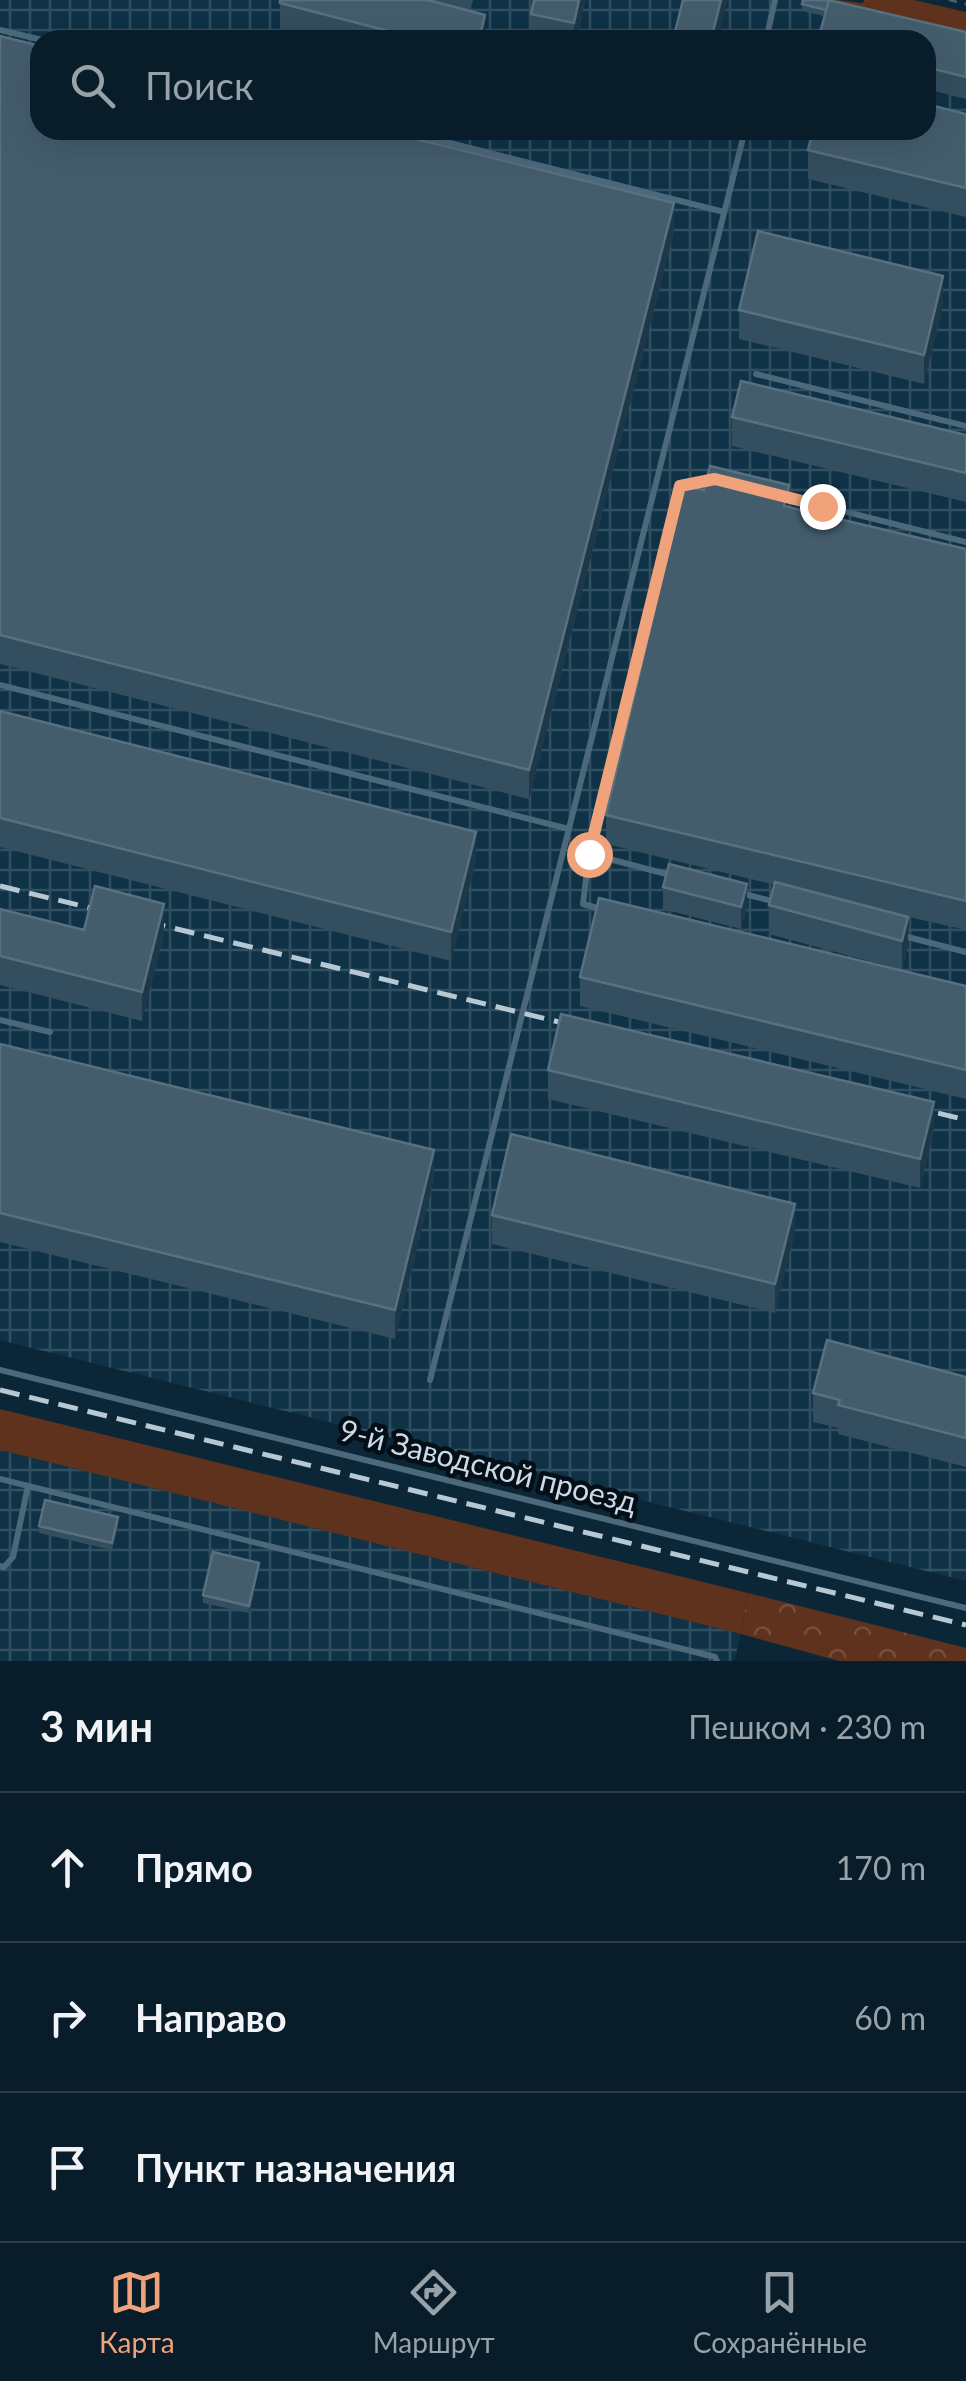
<!DOCTYPE html>
<html lang="ru">
<head>
<meta charset="utf-8">
<style>
  :root { --surface:#081d29; --page:#162a35; --text:#f1f3f6; --muted:#98a2a8; --line:#293b46; --accent:#f0a27a }
  body { margin:0; font-family:Lato,sans-serif; background:var(--page); color:var(--text) }
  .stop { position:absolute; width:30px; height:30px; margin:-22px; border:8px solid #f0a27a; border-radius:50%; background:#fff }
  .stop.end { background:#f0a27a; border-color:#fff; box-shadow:0 2px 10px #0008 }
  .list { margin:0; padding:0; list-style:none }
  h2 { display:flex; justify-content:space-between; align-items:center; height:130px; margin:0; padding:0 40px; font-size:42px }
  h2 small { font-size:32px; font-weight:400; color:var(--muted) }
  .list li { display:grid; grid-template-columns:65px 1fr auto; gap:30px; align-items:center; box-sizing:border-box; height:150px; padding:0 40px; border-top:2px solid var(--line) }
  .list b { display:block; font-size:38px; white-space:nowrap }
  .list em { font-size:32px; font-style:normal; color:var(--muted) }
  .icon { flex:none; width:55px; height:55px; fill:none; stroke:currentColor; stroke-width:2; stroke-linecap:round; stroke-linejoin:round }
  .map { position:relative; flex:none; width:966px; height:1661px; overflow:hidden }
  .search { position:absolute; background:var(--surface); box-shadow:0 10px 40px #0002; left:30px; right:30px; top:30px; height:110px; display:flex; align-items:center; gap:25px; box-sizing:border-box; padding:0 35px; border-radius:30px; color:var(--muted); font-size:38px }
  .sheet { height:580px; background:var(--surface) }
  nav { display:flex; justify-content:space-around; align-items:center; box-sizing:border-box; height:140px; border-top:2px solid var(--line); background:var(--surface); font-size:28px; color:var(--muted) }
  nav a { display:grid; justify-items:center; gap:5px }
  nav .on { color:var(--accent) }
  .map>svg:first-child { display:block }
</style>
</head>
<body>
<div class="map">
<svg width="966" height="1661" viewBox="0 0 966 1661">
  <defs>
    <pattern id="industrial-grid" width="8" height="8" patternUnits="userSpaceOnUse" patternTransform="scale(2.5)"><rect width="8" height="8" fill="#0f3247"/><path d="M0 4h8M4 0v8" fill="none" stroke="#314f61"/></pattern>
    <pattern id="forest-crowns" width="20" height="18" patternUnits="userSpaceOnUse" patternTransform="scale(2.5)"><rect width="20" height="18" fill="#5e321c"/><path d="M2 6a3 3 0 1 1 6 0M12 15a3 3 0 1 1 6 0" fill="none" stroke="#744f3d"/></pattern>
  </defs>
  <rect width="100%" height="100%" fill="#0b2737"/>
  <!-- industrial -->
  <path fill="url(#industrial-grid)" d="M0 0H834L829 21 907 40H40V130H926V44L966 54V1581L0 1340Z
    M0 1450 741 1634 734 1661H0Z"/>
  <!-- grass -->
  <path fill="#5e321c" d="M837 0 863 3 864 0H914L966 12V51L833 18Z
    M0 1409 748 1593 741 1634 0 1450Z"/>
  <!-- forest -->
  <path fill="url(#forest-crowns)" d="M748 1593 966 1648V1661H839L741 1634Z"/>
  <g fill="none" stroke-linecap="round" stroke-linejoin="round">
    <!-- path -->
    <path stroke="#4a6270" stroke-width="2.5" stroke-dasharray="8 8" stroke-linecap="butt" d="M949 0 966 4"/>
    <!-- service -->
    <path stroke="#4c687b" stroke-width="6" d="M0 30 42 40
      M766 40 775 0
      M398 130 724 212
      M756 374 966 426
      M783 496 966 542
      M0 685 569 829
      M590 854 674 876
      M740 893 776 902
      M601 909 583 904 589 854 679 485 713 480
      M904 936 966 952
      M0 1020 50 1032
      M0 1370 966 1608
      M430 1380 745 130
      M0 1479 715 1657 717 1661
      M0 1566 4 1567 13 1557 28 1486"/>
    <!-- rail -->
    <path stroke="#b8c8d3" stroke-width="5" stroke-dasharray="20 10" stroke-linecap="butt" d="M0 886 588 1029
      M909 1106 966 1120
      M0 1390 966 1625"/>
  </g>
  <!-- wall -->
  <path fill="#334e5f" d="M280 0H473L470 11 485 40H312L280 32Z
    M585 0 577 40H531V14Z
    M802 4 966 32V99L926 89V40L802 11Z
    M0 36 674 232 529 799 0 664Z
    M966 114V217L808 179V150Z
    M943 305 924 384 739 339V310Z
    M732 417 966 435V502L732 446Z
    M789 507 966 549V930L887 912 908 946 902 970 769 934V905L775 885 606 844V815Z
    M0 711 476 860 451 961 0 847Z
    M663 887 747 906 741 929 663 909Z
    M0 909 84 930 164 933 142 1021 0 985Z
    M580 977 966 986V1099L580 1006Z
    M0 1044 434 1179 395 1339 0 1242Z
    M548 1070 934 1131 920 1188 548 1099Z
    M492 1215 795 1232 775 1313 492 1244Z
    M966 1377V1467L838 1434V1428L813 1422V1393Z
    M118 1524 112 1550 39 1533V1526Z
    M259 1570 249 1613 203 1603V1595Z"/>
  <!-- shaded-wall -->
  <path fill="#1c3849" d="M579 0H585L577 40H574V23Z
    M721 0H728L718 40H711Z
    M485 15V40H479Z
    M674 203V232L529 799V770Z
    M943 276V305L924 384V355Z
    M789 485V514L784 506Z
    M476 832V860L451 961V932Z
    M747 884V906L741 929V907Z
    M164 904V933L142 1021V992Z
    M908 917V946L902 970V941Z
    M934 1102V1131L920 1188V1159Z
    M434 1150V1179L395 1339V1310Z
    M795 1204V1232L775 1313V1284Z
    M259 1563V1570L249 1613V1606Z"/>
  <!-- building -->
  <path fill="#445d6d" stroke="#597080" stroke-width="2.5" d="M280 0H428L485 15 479 40H423L280 3Z
    M534 0H579L574 23 531 14Z
    M683 0H721L711 40H673Z
    M803 0H829L826 10 802 4Z
    M829 0 966 32V77L926 67V40H818Z
    M0 36 40 46V130H380L674 203 529 770 0 635Z
    M926 104 966 114V188L808 150 813 130H926Z
    M758 231 943 276 924 355 739 310Z
    M741 381 966 435V473L732 417Z
    M710 466 789 485 784 506 966 549V901L606 815 684 486 704 490Z
    M0 711 476 832 451 932 0 818Z
    M669 864 747 884 741 907 663 887Z
    M775 882 908 917 902 941 769 905Z
    M95 886 164 904 142 992 0 956V909L84 930Z
    M599 898 966 986V1070L580 977Z
    M561 1014 934 1102 920 1159 548 1070Z
    M0 1044 434 1150 395 1310 0 1213Z
    M511 1134 795 1204 775 1284 492 1215Z
    M827 1340 966 1377V1438L838 1405 840 1400 813 1393Z
    M45 1500 118 1517 112 1543 39 1526Z
    M213 1552 259 1563 249 1606 203 1595Z"/>
  <g fill="none" stroke-linecap="round" stroke-linejoin="round">
    <!-- route -->
    <path stroke="#f0a27a" stroke-width="12" d="M589 854 680 486 715 479 822 506"/>
  </g>
  <g text-anchor="middle" stroke-width="9" stroke-linejoin="round" paint-order="stroke">
    <!-- street labels -->
    <g font-size="30" fill="#cbdae5" stroke="#040e16">
      <text transform="translate(488 1467) rotate(14)" y="10">9-й Заводской проезд</text>
    </g>
  </g>
</svg>
<div class="stop" style="left:589px;top:854px"></div>
<div class="stop end" style="left:822px;top:506px"></div>
<div class="search"><svg class="icon" aria-label="search" viewBox="0 0 24 24"><circle cx="10" cy="10" r="6"/><path d="M15 15l6 6"/></svg>Поиск</div>
</div>
<section class="sheet">
<h2>3 мин<small>Пешком · 230 m</small></h2>
<ul class="list">
<li><svg class="icon" aria-label="ahead" viewBox="0 0 24 24"><path d="M12 20V5M6 11l6-6 6 6"/></svg><div><b>Прямо</b></div><em>170 m</em></li>
<li><svg class="icon" aria-label="right" viewBox="0 0 24 24"><path d="M7 20v-9h11M14 6l5 5-5 5"/></svg><div><b>Направо</b></div><em>60 m</em></li>
<li><svg class="icon" aria-label="arrive" viewBox="0 0 24 24"><path d="M6 21V4h12l-3 4 3 4H6"/></svg><div><b>Пункт назначения</b></div></li>
</ul>
</section>
<nav>
<a class="on"><svg class="icon" aria-label="map" viewBox="0 0 24 24"><path d="M3 6l6-2 6 2 6-2v14l-6 2-6-2-6 2zM9 4v14M15 6v14"/></svg>Карта</a>
<a><svg class="icon" aria-label="directions" viewBox="0 0 24 24"><path d="M12 3l9 9-9 9-9-9zM9 14v-3h6M13 9l2 2-2 2"/></svg>Маршрут</a>
<a><svg class="icon" aria-label="saved" viewBox="0 0 24 24"><path d="M7 4h10v16l-5-4-5 4z"/></svg>Сохранённые</a>
</nav>
</body>
</html>
